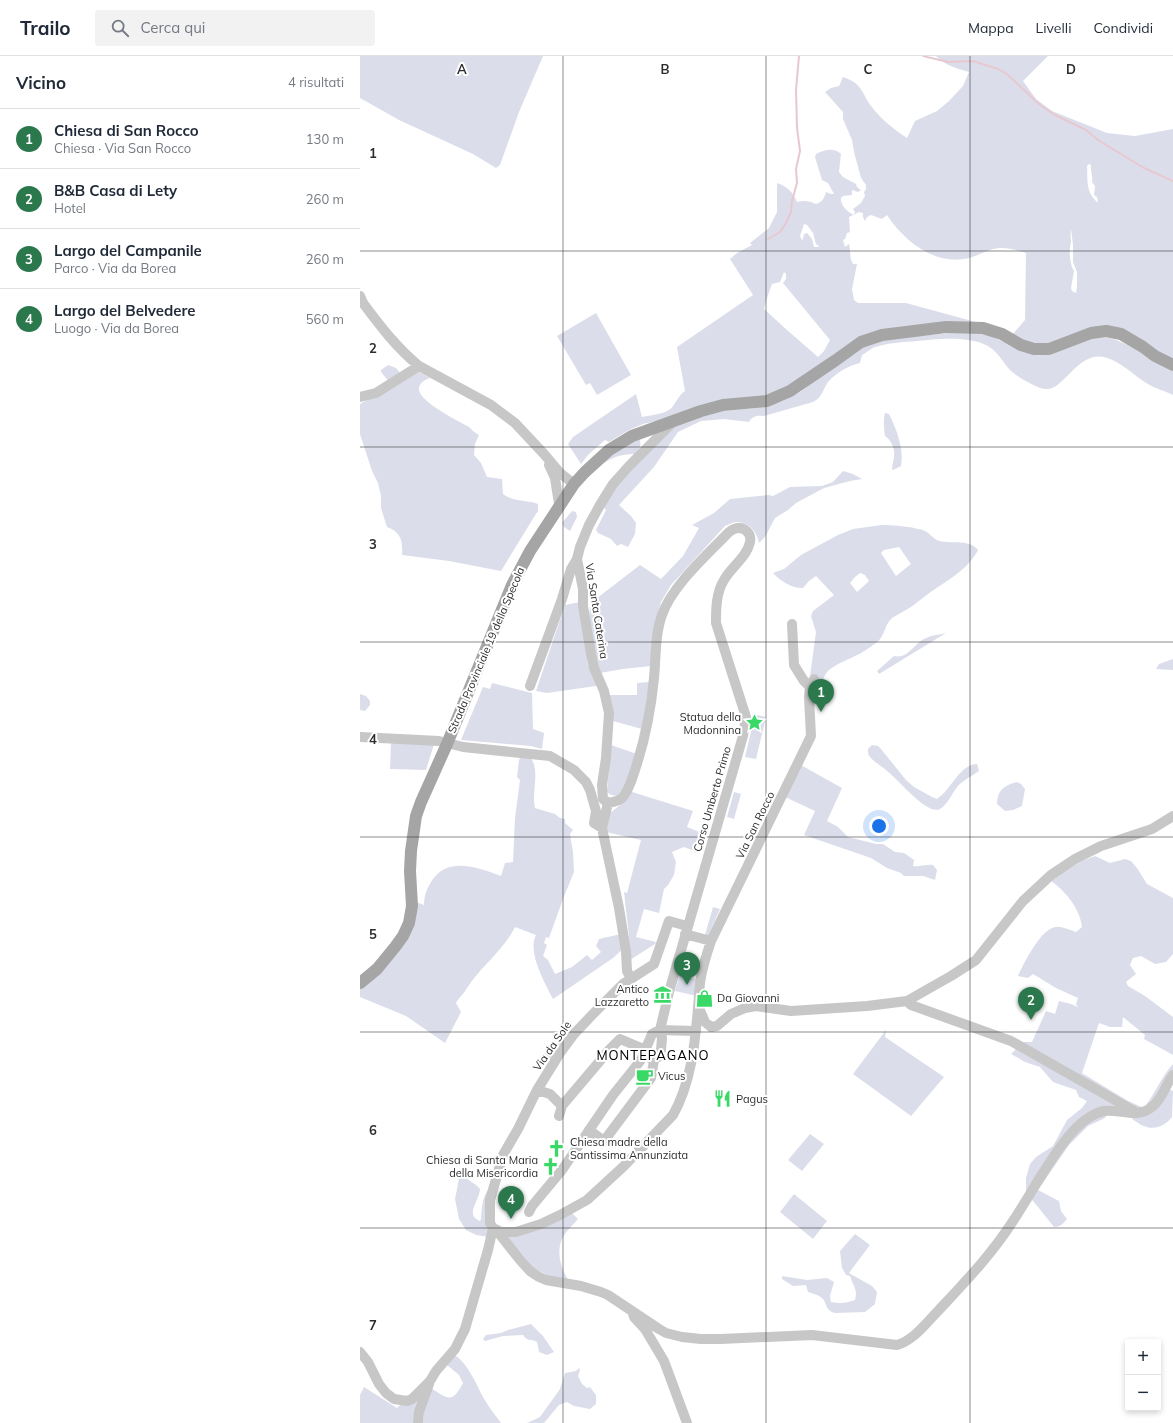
<!DOCTYPE html>
<html lang="it">
<head>
<meta charset="utf-8">
<style>
  :root { --surface:#fff; --page:#f2f2f3; --text:#1f2937; --muted:#747a83; --line:#e0e1e3; --accent:#2b784d }
  body { margin:0; font-family:Mulish,sans-serif; background:var(--page); color:var(--text) }
  .controls { position:absolute; right:12px; bottom:12px; display:grid; overflow:hidden; border-radius:4px; box-shadow:0 2px 6px #0003 }
  .controls button { width:36px; height:36px; display:grid; place-items:center; padding:0; border:0; border-bottom:1px solid var(--line); background:var(--surface); color:var(--text); font:20px sans-serif }
  .you { position:absolute; left:519px; top:770px; width:14px; height:14px; margin:-10px; border:3px solid #fff; border-radius:50%; background:#1a73e8; box-shadow:0 0 0 6px #1a73e833 }
  .badge { display:grid; place-items:center; width:26px; height:26px; border-radius:50%; background:var(--accent); color:#fff; font-size:13px; font-weight:700 }
  .pin { position:absolute; translate:-50% -33px; filter:drop-shadow(0 1px 2px #0008) }
  .pin::after { content:''; position:absolute; top:21px; width:14px; height:12px; background:inherit; clip-path:polygon(0 0,100% 0,50% 100%) }
  .list { margin:0; padding:0; list-style:none }
  h2 { display:flex; justify-content:space-between; align-items:center; height:52px; margin:0; padding:0 16px; font-size:17px }
  h2 small { font-size:13px; font-weight:400; color:var(--muted) }
  .list li { display:grid; grid-template-columns:26px 1fr auto; gap:12px; align-items:center; box-sizing:border-box; height:60px; padding:0 16px; border-top:1px solid var(--line) }
  .list b { display:block; font-size:15px; white-space:nowrap }
  .list p { margin:0; font-size:13px; white-space:nowrap; color:var(--muted) }
  .list em { font-size:13px; font-style:normal; color:var(--muted) }
  .icon { flex:none; width:22px; height:22px; fill:none; stroke:currentColor; stroke-width:2; stroke-linecap:round; stroke-linejoin:round }
  .map { position:relative; flex:none; width:813px; height:1367px; overflow:hidden }
  header { display:flex; align-items:center; gap:24px; box-sizing:border-box; height:56px; padding:0 20px; background:var(--surface); border-bottom:1px solid var(--line) }
  header strong { font-size:19px }
  nav { display:flex; gap:22px; margin-inline-start:auto; font-size:14px }
  .search { width:280px; height:36px; background:var(--page); display:flex; align-items:center; gap:10px; box-sizing:border-box; padding:0 14px; border-radius:4px; color:var(--muted); font-size:15px }
  main { display:flex }
  aside { flex:1; background:var(--surface) }
  .map>svg:first-child { display:block }
</style>
</head>
<body>
<header>
<strong>Trailo</strong>
<div class="search"><svg class="icon" aria-label="search" viewBox="0 0 24 24"><circle cx="10" cy="10" r="6"/><path d="M15 15l6 6"/></svg>Cerca qui</div>
<nav><a>Mappa</a><a>Livelli</a><a>Condividi</a></nav>
</header>
<main>
<aside>
<h2>Vicino<small>4 risultati</small></h2>
<ul class="list">
<li><span class="badge">1</span><div><b>Chiesa di San Rocco</b><p>Chiesa · Via San Rocco</p></div><em>130 m</em></li>
<li><span class="badge">2</span><div><b>B&amp;B Casa di Lety</b><p>Hotel</p></div><em>260 m</em></li>
<li><span class="badge">3</span><div><b>Largo del Campanile</b><p>Parco · Via da Borea</p></div><em>260 m</em></li>
<li><span class="badge">4</span><div><b>Largo del Belvedere</b><p>Luogo · Via da Borea</p></div><em>560 m</em></li>
</ul>
</aside>
<div class="map">
<svg width="813" height="1367" viewBox="0 0 813 1367">
  <rect width="100%" height="100%" fill="#fff"/>
  <!-- green -->
  <path fill="#dbdeea" fill-rule="evenodd" d="M0 0H183L159 56 140 109 136 112 113 98 39 64 0 42Z
    M576 0H688L663 25 676 43 692 55 747 77 775 80 813 73V306L763 273 728 272 706 283 689 290H671L652 279 665 264 666 197C654 193 642 190 630 194 621 197 613 202 604 203 573 208 543 184 527 159L522 163 511 159 507 161 505 165 503 161V157L499 156 489 161 490 176 487 177 485 183 483 184 485 191 489 188C491 195 489 202 493 208H497L492 233 494 244 498 247H546L623 268 522 275 410 340 283 368 269 374 249 386 245 384 228 399 221 408 208 388 213 381 276 338 282 361C291 359 308 358 313 350 317 345 319 339 325 335L317 291 393 239 370 203 377 197 392 189 390 187 409 172 417 156V127C428 131 433 136 437 146 444 144 450 145 456 148 462 146 464 143 466 136L471 138H474L468 127 462 124 455 101 456 98C464 94 474 91 481 98L479 116 483 121 496 128 497 131 501 134 498 136 492 134V139L483 140 481 142C480 149 487 156 494 159L495 156 493 153 501 147 505 140 504 136 506 133V129L501 122 494 96 492 84 483 63V56L465 36 471 32 479 30 483 21C503 28 501 36 511 50 521 63 533 73 547 82L555 65 577 55 589 45 603 30 609 16C595 12 587 10 576 0ZM729 108 731 109C730 115 733 119 732 126L735 130 734 139 737 141 738 147C725 135 728 125 727 110ZM444 168 447 169 453 177 456 188 459 190 458 191H454L452 183 447 177 444 178 443 183 442 184 440 180ZM711 173 713 189V206L717 216V231L716 237 712 235 711 232 714 215C709 207 709 195 711 186 711 182 710 177 711 173ZM424 216 426 218V223L423 227 470 284 464 295 458 301 427 274 404 253 407 242 412 228 420 226Z
    M236 257 271 319 237 339 230 327 226 329 197 280Z
    M609 276C626 276 639 284 655 291 661 294 668 298 675 299 695 301 708 289 726 283 758 273 786 304 813 315V339C805 335 796 333 788 328 774 320 761 305 744 301 718 295 703 335 686 333 678 333 656 320 651 315 644 308 640 299 631 292 627 289 619 286 614 285 595 281 576 283 557 285 543 286 528 287 515 291 510 293 506 297 502 299L500 307C488 310 477 316 468 326 463 333 462 342 453 346L404 360C398 359 392 360 389 366L364 363 341 365 318 376 294 411 259 449 271 460 276 467 275 478 268 491 261 488 257 490 251 483 238 477 236 474 246 454 244 452 252 433 318 367 353 356 395 352 422 345 440 336 497 293 527 282Z
    M28 309 36 312 40 317 30 327 21 316V314Z
    M57 315 70 322C65 324 60 326 59 332 57 345 99 365 109 371 112 374 115 377 119 379L115 388 114 399 121 407 127 421 142 423 143 438C153 446 167 444 178 448V455L174 461 141 515 89 505 42 499C43 485 41 476 27 471L21 452V440L18 427 12 415 0 378V348Z
    M525 357 529 358C537 374 544 393 541 410L533 414 532 413C532 408 534 404 534 400 535 392 531 384 525 380 524 372 523 365 525 357Z
    M279 382C282 389 280 392 276 398 255 398 248 404 232 416L241 403Z
    M483 415 493 418 502 423 490 425 464 432 436 447 428 454 415 462 405 481 399 487C397 476 389 466 377 466 373 466 368 469 365 470L311 529 301 546 294 572 291 610 263 613 240 617C237 602 224 558 232 546L280 509 301 523 323 500 339 472 332 469 354 457 370 443 408 439 413 440 430 431 462 430 473 426Z
    M212 455 216 456 217 461 210 475 204 471 202 467Z
    M522 469C533 469 556 471 565 475 571 478 574 484 580 485 593 488 609 483 618 494 608 514 586 525 568 538 562 542 557 547 551 551 545 555 538 558 532 562 524 569 525 581 516 587 509 592 502 597 495 600 484 606 464 611 463 626L450 620 456 576 451 560 453 555 474 539 456 520 449 525 443 532C433 533 420 525 413 517L424 513 441 499 478 479 493 473ZM539 491 551 508 536 520 521 497 524 494ZM500 517 505 519 509 525 497 536 490 527 495 521Z
    M220 546 228 609 236 623V630L187 637 176 635 205 549Z
    M586 577 519 618 517 615 534 600C548 603 553 589 564 583 571 579 578 579 586 577Z
    M813 603V614L796 613 799 608Z
    M289 626 282 673 253 665 249 639H277V627Z
    M132 627 172 637 173 673 184 677 182 693 171 690 101 684 123 631 130 633Z
    M0 638 6 640 10 645V649L5 655 0 654Z
    M392 658 406 661 396 703 385 701 393 667Z
    M31 686 74 688 66 714 30 713Z
    M251 689 277 698 265 733 257 740 251 739 247 736Z
    M512 689 518 690 521 693 546 724 554 731 572 741 577 743C591 734 600 708 617 708L619 715C612 720 603 724 597 731 592 738 587 749 580 753 567 760 537 722 527 715 522 710 515 707 510 701 508 699 508 696 508 693Z
    M170 701C181 714 171 736 175 752L195 758 200 762 205 763V767L213 774 210 778 213 796 214 816 203 843 189 882 186 881 184 887 187 889 183 900 188 904 195 918 212 911 227 899 232 904 241 896 236 890 239 883 261 878 263 893 253 902 193 943C185 927 167 896 176 879L155 871C143 895 121 910 107 932 104 938 99 941 96 947L101 956 85 987 46 960 0 941V929L23 910 56 846 64 849C64 839 67 832 73 823 89 800 120 812 141 820L145 807 153 806 155 762 160 724 157 721 159 704 160 702Z
    M439 708 482 732 467 765 478 771 488 781 516 788H523L535 796 544 797 554 804 553 810C560 811 566 808 573 809L577 814 575 824 563 820H544L541 817 527 812 511 802 444 779 455 755 423 740Z
    M657 726 661 728 665 733 662 750 653 754 645 755 637 748C637 735 644 729 657 726Z
    M269 735 333 755 327 771 342 777 336 793 332 794 324 791 312 796 316 806 314 819 308 829 304 833 299 857 284 853 276 881 296 886 295 888 270 904 269 880 264 836 267 837 281 784 246 776 250 757 260 749Z
    M374 736 381 738 374 763 367 761Z
    M735 800 750 807 765 803 771 805 777 812 787 828 813 842V898L806 906 795 908 781 900 773 902 770 909 776 918 766 926 768 930 785 940 813 961V999L784 983 785 979 763 961 762 971H750L739 967 722 1017 768 1045 784 1052C795 1038 801 1021 813 1008V1018L808 1033 813 1035 812 1061C806 1069 795 1075 784 1070 780 1069 778 1066 773 1064L771 1060 750 1054 745 1062 728 1070 709 1089 678 1134 699 1145 701 1155 707 1163C703 1168 700 1171 694 1171L674 1146 666 1138V1122L670 1108 676 1101 693 1090 707 1064 722 1052 727 1045 719 1041 716 1034 693 1026 680 1011 665 1006 651 998 663 986H672L686 955 695 958 699 945 711 948 718 951 716 948 718 942 696 932 673 918 668 922 658 920C664 907 680 874 695 871 701 870 710 874 716 876L722 871C720 852 705 835 690 824L722 805Z
    M353 851 360 853 348 880 345 879Z
    M320 918 339 924 337 940 315 935Z
    M213 973 190 1004 183 999Z
    M526 974 525 981 584 1021 551 1060 493 1018Z
    M450 1078 464 1088 442 1115 428 1104Z
    M100 1118 116 1129 120 1133C120 1144 104 1159 120 1165L121 1163C122 1150 122 1140 131 1130L128 1181 116 1179 106 1174 99 1163 95 1143Z
    M434 1138 467 1165 453 1183 420 1156Z
    M212 1157 218 1163C213 1169 205 1176 202 1183 196 1197 201 1213 209 1225L194 1223 166 1208 143 1180Z
    M495 1178 510 1189 489 1217 512 1230 517 1236 515 1248 505 1256 475 1257C465 1254 468 1250 463 1243 459 1239 454 1238 448 1236L446 1229 433 1230 422 1223V1220L447 1224 467 1222 474 1226 470 1240 471 1246C480 1248 487 1247 495 1244 498 1233 493 1230 490 1220L486 1219 482 1212 480 1195Z
    M171 1268 183 1280 194 1296 187 1299 179 1296 177 1286C170 1282 169 1287 163 1279L143 1280 125 1285 123 1283 126 1279 141 1277 148 1274Z
    M95 1299C111 1311 116 1330 126 1346 130 1353 136 1360 141 1367H63L65 1344 71 1332C88 1343 92 1348 103 1327L99 1319 87 1309Z
    M219 1312 220 1314 218 1320 222 1328 227 1332 230 1331 236 1339V1348L230 1353 214 1350 207 1346 199 1349 184 1367H167L180 1361 200 1333 205 1317 216 1315Z
    M4 1331 37 1352 40 1349 64 1340 53 1367H0V1339Z"/>
  <g fill="none" stroke-linecap="round" stroke-linejoin="round">
    <!-- stream -->
    <path stroke="#e8c8d0" stroke-width="2" d="M563 0 588 6 613 5 638 13 647 18 680 49 695 59 726 74 738 84 784 112 813 125
      M408 183 420 176 426 167 431 156 432 145 437 127 436 113 440 95 437 72 436 34 439 0"/>
    <!-- minor -->
    <path stroke="#c7c7c7" stroke-width="10" d="M0 240 3 247C20 270 37 292 59 310L131 349 155 367 184 398 200 417 214 428
      M0 341 16 337 59 310
      M189 409 195 422 199 448
      M432 568 434 609 444 625 450 631
      M170 630 202 543 211 513 217 503
      M0 681 79 685 103 691 190 700 214 714 226 726 230 734 236 755 234 767 242 772
      M248 747C253 746 259 745 262 742 269 735 272 723 275 714 285 684 291 653 294 622 296 601 295 578 302 559 312 530 346 500 367 478 369 476 371 474 374 473 383 469 392 477 390 486 387 501 371 511 364 524 356 537 356 553 356 567L386 661 383 680 309 936 300 974 302 982 301 994 299 1000 294 1004 286 1000V994
      M248 747 243 743 242 729 246 702 249 657 244 635 234 612 231 598 223 550V533L217 503 220 491 229 469 240 449 253 428 269 410 315 364
      M248 747 242 772 259 852 266 895 267 915 271 923
      M325 878 351 885
      M547 945 551 949 651 985 776 1056
      M339 952 345 966 351 971 357 970 371 958 385 952 396 950 431 955 507 950 547 945 591 920 616 904 663 845 691 819 715 803 741 790 792 773 813 760
      M177 1034 190 1038 202 1050
      M199 1060 202 1050 206 1045 250 993 260 983 286 994
      M229 1074 244 1085 291 1022 294 1004
      M169 1156 172 1150 202 1114 253 1039 281 1004 292 978 300 974 335 975
      M133 1172 141 1176H156L181 1168 200 1159 227 1144 264 1110 313 1059C331 1027 335 988 338 952 339 941 339 931 341 921 343 909 347 897 351 885L451 680 449 641 450 631 454 623
      M133 1172 130 1167V1144L143 1099 158 1073 177 1034 200 997 214 978 232 959 263 928 294 908 309 865 327 870
      M137 1175 160 1204 170 1215 179 1221 186 1224 221 1230 241 1236 248 1239 272 1255 274 1261 285 1273 304 1305 327 1367
      M272 1255 299 1273 306 1277 322 1281 341 1283H361L452 1279 537 1289C554 1284 566 1267 578 1255 605 1226 632 1198 653 1165 671 1138 688 1105 708 1081 717 1070 730 1058 744 1055 759 1053 776 1062 789 1053 801 1046 805 1030 813 1019
      M0 1296 8 1306 19 1328 26 1337 34 1343 47 1345 52 1343 70 1325 76 1315 95 1293 105 1273 128 1194 133 1172
      M58 1367 59 1356 69 1328"/>
    <!-- major -->
    <path stroke="#a5a5a5" stroke-width="12" d="M0 927 17 913 35 891 43 880 49 867 52 850 50 815 51 795 56 760 61 746 87 688 152 529 170 495 214 428 225 416 249 394 272 380 341 355 363 349 407 345 430 335 476 304 501 286 522 279 586 271 623 272 642 278 661 289 674 293H689L731 277 746 275 761 278 783 291 795 300 813 309"/>
  </g>
  <!-- grid -->
  <path fill="none" stroke="#2d2d2d" stroke-width="1" stroke-opacity="0.55" d="M203 0V1367M406 0V1367M610 0V1367M0 195H813M0 391H813M0 586H813M0 781H813M0 976H813M0 1172H813"/>
  <!-- icons -->
  <defs>
    <symbol id="sight-bare" viewBox="-9 -9 18 18"><path d="M0-6L1.8-2.2L6-1.7L2.9 1.2L3.7 5.4L0 3.3L-3.7 5.4L-2.9 1.2L-6-1.7L-1.8-2.2Z" fill="#3ad967" stroke="#fff" stroke-width="2.5" paint-order="stroke"/></symbol>
    <symbol id="museum-bare" viewBox="-9 -9 18 18"><path d="M0-6L6-3V-2H-6V-3ZM-5-1h2V3h-2ZM-1-1h2V3h-2ZM3-1h2V3H3ZM-6 4H6V6H-6Z" fill="#3ad967" stroke="#fff" stroke-width="2.5" paint-order="stroke"/></symbol>
    <symbol id="shop-bare" viewBox="-9 -9 18 18"><path d="M-5-2.5h2.3a2.7 3.5 0 0 1 5.4 0H5L5.5 6h-11ZM-1.5-2.5h3a1.5 2.3 0 0 0-3 0Z" fill="#3ad967" stroke="#fff" stroke-width="2.5" paint-order="stroke"/></symbol>
    <symbol id="cafe-bare" viewBox="-9 -9 18 18"><path d="M-5.5-4.5H6V0H3Q3 3.5 0 3.5H-2.5Q-5.5 3.5-5.5 0ZM3-3.2v2h1.7v-2ZM-6 4.5H4V6H-6Z" fill="#3ad967" stroke="#fff" stroke-width="2.5" paint-order="stroke"/></symbol>
    <symbol id="restaurant-bare" viewBox="-9 -9 18 18"><path d="M-5-6h1v4h1v-4h1v4h1v-4h1v5L-1.5 .5V6h-2V.5L-5-1ZM5-6V6H3V1.5H1.5Q1.5-4 5-6Z" fill="#3ad967" stroke="#fff" stroke-width="2.5" paint-order="stroke"/></symbol>
    <symbol id="church-bare" viewBox="-9 -9 18 18"><path d="M-1.2-6h2.4v3.5h3.3v2.4h-3.3V6h-2.4V-.1h-3.3v-2.4h3.3Z" fill="#3ad967" stroke="#fff" stroke-width="2.5" paint-order="stroke"/></symbol>
  </defs>
  <g fill-rule="evenodd">
    <use href="#sight-bare" x="382" y="654" width="25" height="25"/>
    <use href="#museum-bare" x="290" y="926" width="25" height="25"/>
    <use href="#shop-bare" x="332" y="930" width="25" height="25"/>
    <use href="#cafe-bare" x="272" y="1008" width="25" height="25"/>
    <use href="#restaurant-bare" x="350" y="1030" width="25" height="25"/>
    <use href="#church-bare" x="184" y="1080" width="25" height="25"/>
    <use href="#church-bare" x="178" y="1098" width="25" height="25"/>
  </g>
  <g text-anchor="middle" stroke-width="4" stroke-linejoin="round" paint-order="stroke">
    <!-- street labels -->
    <g font-size="11" fill="#2d2d2d" stroke="#fff">
      <text transform="translate(237 555) rotate(81)" y="4">Via Santa Caterina</text>
      <text transform="translate(126 594) rotate(-67)" y="4">Strada Provinciale 19 della Specola</text>
      <text transform="translate(352 743) rotate(-74)" y="4">Corso Umberto Primo</text>
      <text transform="translate(395 769) rotate(-64)" y="4">Via San Rocco</text>
      <text transform="translate(192 990) rotate(-55)" y="4">Via da Sole</text>
    </g>
    <!-- poi labels -->
    <g font-size="11" fill="#2d2d2d" stroke="#fff" text-anchor="start">
      <text x="381" y="665" text-anchor="end">Statua della<tspan x="381" dy="13">Madonnina</tspan></text>
      <text x="289" y="937" text-anchor="end">Antico<tspan x="289" dy="13">Lazzaretto</tspan></text>
      <text x="357" y="946">Da Giovanni</text>
      <text x="298" y="1024">Vicus</text>
      <text x="376" y="1047">Pagus</text>
      <text x="210" y="1090">Chiesa madre della<tspan x="210" dy="13">Santissima Annunziata</tspan></text>
      <text x="178" y="1108" text-anchor="end">Chiesa di Santa Maria<tspan x="178" dy="13">della Misericordia</tspan></text>
    </g>
    <!-- quarter labels -->
    <g font-size="13" letter-spacing="1" fill="#000" stroke="#fff">
      <text x="293" y="1004">MONTEPAGANO</text>
    </g>
  </g>
  <g font-size="13" text-anchor="middle" font-weight="bold" fill="#2d2d2d" stroke="#fff" stroke-width="4" stroke-linejoin="round" paint-order="stroke">
    <text x="102" y="18">A</text>
    <text x="305" y="18">B</text>
    <text x="508" y="18">C</text>
    <text x="711" y="18">D</text>
    <text x="13" y="102">1</text>
    <text x="13" y="297">2</text>
    <text x="13" y="493">3</text>
    <text x="13" y="688">4</text>
    <text x="13" y="883">5</text>
    <text x="13" y="1079">6</text>
    <text x="13" y="1274">7</text>
  </g>
</svg>
<div class="controls">
<button>+</button>
<button>−</button>
</div>
<div class="you"></div>
<div class="pin badge" style="left:461px;top:656px">1</div>
<div class="pin badge" style="left:671px;top:964px">2</div>
<div class="pin badge" style="left:327px;top:929px">3</div>
<div class="pin badge" style="left:151px;top:1163px">4</div>
</div>
</main>
</body>
</html>
